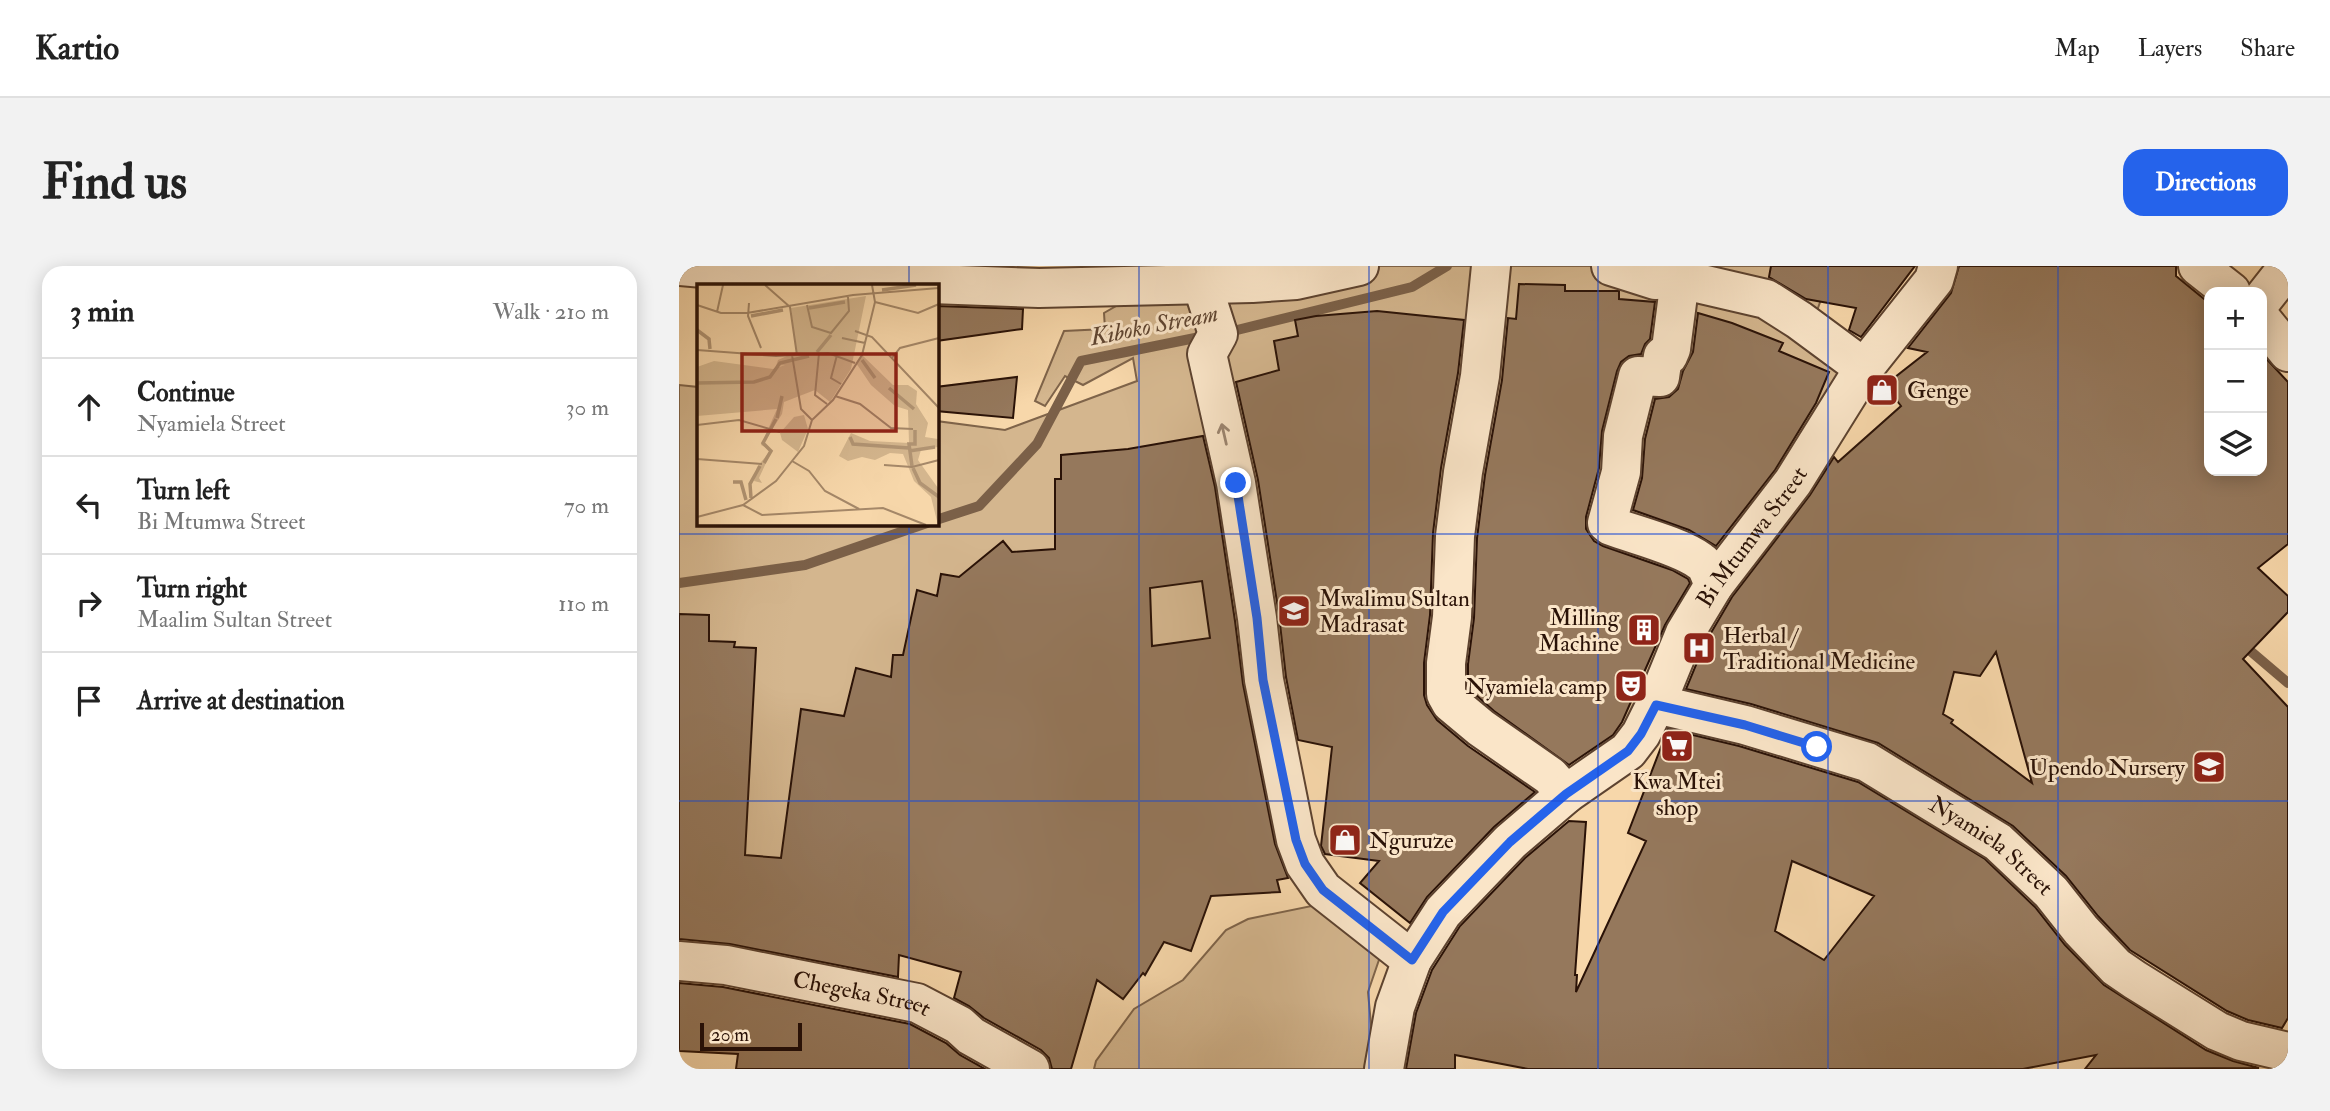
<!DOCTYPE html>
<html lang="en">
<head>
<meta charset="utf-8">
<style>
  :root { --surface:#fff; --page:#f2f2f2; --text:#222; --muted:#767676; --line:#e0e0e0; --accent:#2563eb }
  body { margin:0; font-family:"IM FELL Double Pica",serif; background:var(--page); color:var(--text) }
  .controls { position:absolute; right:21px; top:21px; display:grid; overflow:hidden; border-radius:14px; box-shadow:0 4px 18px #0003 }
  .controls button { width:63px; height:63px; display:grid; place-items:center; padding:0; border:0; border-bottom:2px solid var(--line); background:var(--surface); color:var(--text); font:35px sans-serif }
  .scale { position:absolute; left:21px; bottom:18px; width:102px; box-sizing:border-box; padding-left:7px; border:4px solid #2a1207; border-top:0; font-size:19px; line-height:24px; white-space:nowrap; color:#2a1207; -webkit-text-stroke:5px #fae5c8; paint-order:stroke }
  .stop { position:absolute; width:21px; height:21px; margin:-16px; border:5px solid #2563eb; border-radius:50%; background:#fff }
  .stop.end { background:#2563eb; border-color:#fff; box-shadow:0 2px 7px #0008 }
  .list { margin:0; padding:0; list-style:none }
  h2 { display:flex; justify-content:space-between; align-items:center; height:91px; margin:0; padding:0 28px; font-size:30px }
  h2 small { font-size:23px; font-weight:400; color:var(--muted) }
  .list li { display:grid; grid-template-columns:46px 1fr auto; gap:21px; align-items:center; box-sizing:border-box; height:98px; padding:0 28px; border-top:2px solid var(--line) }
  .list b { display:block; font-size:26px; white-space:nowrap }
  .list p { margin:0; font-size:23px; white-space:nowrap; color:var(--muted) }
  .list em { font-size:23px; font-style:normal; color:var(--muted) }
  .icon { flex:none; width:38px; height:38px; fill:none; stroke:currentColor; stroke-width:2; stroke-linecap:round; stroke-linejoin:round }
  .map { position:relative; flex:none; width:1609px; height:803px; overflow:hidden; border-radius:21px }
  header { display:flex; align-items:center; gap:42px; box-sizing:border-box; height:98px; padding:0 35px; background:var(--surface); border-bottom:2px solid var(--line) }
  header strong { font-size:33px }
  nav { display:flex; gap:38px; margin-inline-start:auto; font-size:24px }
  .intro { display:flex; align-items:center; justify-content:space-between; box-sizing:border-box; height:168px; padding:0 42px }
  h1 { margin:0; font-size:49px }
  .button { padding:18px 32px; border-radius:21px; background:var(--accent); color:#fff; font-size:24px; font-weight:700 }
  main { display:flex; gap:42px; padding:0 42px }
  aside { flex:1; background:var(--surface); border-radius:21px; box-shadow:0 4px 18px #0003 }
  .map>svg:first-child { display:block }
</style>
</head>
<body>
<header>
<strong>Kartio</strong>
<nav><a>Map</a><a>Layers</a><a>Share</a></nav>
</header>
<div class="intro"><h1>Find us</h1><a class="button">Directions</a></div>
<main>
<aside>
<h2>3 min<small>Walk · 210 m</small></h2>
<ul class="list">
<li><svg class="icon" aria-label="ahead" viewBox="0 0 24 24"><path d="M12 20V5M6 11l6-6 6 6"/></svg><div><b>Continue</b><p>Nyamiela Street</p></div><em>30 m</em></li>
<li><svg class="icon" aria-label="left" viewBox="0 0 24 24"><path d="M17 20v-9H6M10 6l-5 5 5 5"/></svg><div><b>Turn left</b><p>Bi Mtumwa Street</p></div><em>70 m</em></li>
<li><svg class="icon" aria-label="right" viewBox="0 0 24 24"><path d="M7 20v-9h11M14 6l5 5-5 5"/></svg><div><b>Turn right</b><p>Maalim Sultan Street</p></div><em>110 m</em></li>
<li><svg class="icon" aria-label="arrive" viewBox="0 0 24 24"><path d="M6 21V4h12l-3 4 3 4H6"/></svg><div><b>Arrive at destination</b></div></li>
</ul>
</aside>
<div class="map">
<svg width="1609" height="803" viewBox="0 0 1609 803">
  <rect width="100%" height="100%" fill="#f7d7aa"/>
  <filter id="stains"><feTurbulence type="fractalNoise" baseFrequency=".00286" numOctaves="4"/><feColorMatrix values="0 0 0 0 .2 0 0 0 0 .09 0 0 0 0 .02 0 0 0 .5 -.17"/></filter>
  <radialGradient id="worn" r=".72"><stop offset=".6" stop-color="#630" stop-opacity="0"/><stop offset="1" stop-color="#630" stop-opacity=".3"/></radialGradient>
  <!-- green -->
  <path fill="#d4b68e" stroke="#7f644a" stroke-width="2" d="M612 0H1154L1134 56 1159 105 1143 158 928 500 866 430 768 384 697 420 601 411 537 440 420 629 295 803H274L366 635 120 618 0 612V119L19 121V257H257V155L326 164 458 115 454 92 404 119 386 110 366 140 356 135 385 65 426 63 425 47 439 39Z
    M652 636 703 685 689 726 695 790 691 803H415L417 795 455 743 504 714 547 664 569 653Z"/>
  <g fill="none" stroke-linecap="round" stroke-linejoin="round">
    <!-- stream -->
    <path stroke="#7b6048" stroke-width="10" d="M407 2 445 0
      M546 67 733 21 768 0
      M257 254 300 240 358 178 402 95 526 70
      M0 317 126 299 248 257
      M1562 377 1609 417"/>
  </g>
  <!-- building -->
  <path fill="#95785c" stroke="#2a1207" stroke-width="2" fill-rule="evenodd" d="M1092 0H1236L1182 71 1170 64 1177 42 1127 33 1090 11Z
    M1280 0H1497V10L1530 37V205H1583V88L1609 116V278L1579 302 1609 330V346L1564 393 1609 441V752L1603 762 1569 754 1548 745 1451 684 1419 650 1387 610 1334 560 1199 477 1072 438 1007 423 1026 377 1053 331 1131 229 1155 191 1159 196 1222 140 1206 119 1248 86 1229 82 1272 27ZM1317 386 1350 506 1353 517 1272 457 1274 454 1264 448 1275 406 1301 410Z
    M840 18 886 19V25H940V33L976 36 971 73 966 78 962 88 950 90 942 96 938 105 923 165 920 202 907 251V263L915 275 924 280 993 304 1009 313 1011 317 986 359 943 456 934 469 890 499 815 445 789 422V398L795 352 798 272 806 209 823 114 829 52 837 53Z
    M257 40 344 43 343 63 257 75Z
    M698 45 785 54 779 107 762 202 754 267 751 349 745 397V429L748 439 758 454 789 480 856 526 815 561 748 631 731 657 681 617 700 595 646 588 642 580 653 481 619 474 607 411 600 349 579 214 557 116 600 104 595 75 619 70 616 54 637 50Z
    M1019 47 1053 57 1104 77 1100 85 1150 106 1137 137 1096 204 1037 280 1010 264 954 244 963 212 966 173 976 133 990 131 999 123 1004 105 1014 86Z
    M338 111 334 152 257 145V121Z
    M524 170 536 221 556 355 564 418 596 578 609 612 598 614 601 626 532 630 512 685 485 676 466 709 464 707 444 733 418 714 392 803H373L370 792 362 784 305 752 290 740 275 732 282 706 220 689 219 711 51 678 0 673V348L30 349V375L56 376 55 381 77 382 66 589 102 592 122 443 165 450 177 402 212 411 214 389H224L238 324 258 330 262 308 280 311 324 275 333 286 376 283V213H382V189L449 183ZM523 315 531 372 473 380 471 322Z
    M989 463 1060 480 1179 516 1306 593 1356 641 1386 679 1425 719 1527 784 1554 795 1580 802 1406 803 1417 789 1344 803H849L776 789V803H727L737 747 753 704 781 660 846 592 890 555 907 556 896 709H898L897 726 967 575 949 567ZM1113 595 1195 630 1145 694 1096 665Z
    M0 717 44 721 231 758 267 777 281 789 306 803H57L59 788 0 785Z"/>
  <g fill="none" stroke-linecap="round" stroke-linejoin="round">
    <defs>
      <g id="minor">
        <path d="M1 0 173 15 360 22 573 17 617 14 680 0"/>
        <path d="M812 0 801 110 784 206 776 270 773 351 767 397V428L772 437 802 462 871 510 887 528"/>
        <path d="M932 0 976 14 1001 13 1087 33 1120 54 1185 102"/>
        <path d="M1519 0 1552 26"/>
        <path d="M1001 13 992 83 989 90H984L981 111 959 110 944 170 942 206 928 257 932 260C956 269 1001 280 1021 295 1029 300 1031 311 1035 319"/>
        <path d="M523 18 539 68 528 88 557 217 578 352 585 414 617 574 626 598 644 624 733 694"/>
        <path d="M1583 34 1609 1"/>
        <path d="M1583 54 1609 86"/>
        <path id="s1" d="M977 438 1066 459 1188 496 1319 576 1372 626 1402 664 1437 701 1456 714 1538 765 1562 775 1609 786"/>
        <path id="s2" d="M0 695 47 699 238 737 280 759 292 770 351 803"/>
        <path id="s3" d="M705 803 716 741 733 694 764 646 831 576 887 528 949 485 962 468 977 438 1006 367 1035 319 1114 216 1185 102 1255 14 1259 0"/>
      </g>
    </defs>
    <!-- minor casing -->
    <use href="#minor" stroke="#5d4330" stroke-width="42"/>
    <!-- minor -->
    <use href="#minor" stroke="#fae5c8" stroke-width="38"/>
  </g>
  <!-- one-way arrows -->
  <defs><path id="oneway-shaft" d="M-6 0H5M1.5-3L5.5 0L1.5 3" fill="none" stroke-width="1.6" stroke-linecap="round" stroke-linejoin="round" transform="scale(1.75)"/></defs>
  <use stroke="#9c8671" href="#oneway-shaft" transform="translate(545 168) rotate(-103)"/>
  <g fill="none" stroke-linecap="round" stroke-linejoin="round">
    <!-- route -->
    <path stroke="#2563eb" stroke-width="9" d="M557 217 578 352 584 414 617 574 626 598 644 624 733 694 764 646 831 576 887 528 949 485 962 468 977 439 1066 459 1138 481"/>
  </g>
  <!-- grid -->
  <path fill="none" stroke="#1d4ed8" stroke-width="2" stroke-opacity="0.55" d="M230 0V19M460 0V803M690 0V803M919 0V803M1149 0V803M1379 0V803M230 257V803M0 268H1609M0 535H1609"/>
  <!-- icons -->
  <defs>
    <symbol id="shop-square" viewBox="-11 -11 22 22"><rect x="-9" y="-9" width="18" height="18" rx="4" fill="#8f2418" stroke="#fae5c8"/><path d="M-5-2.5h2.3a2.7 3.5 0 0 1 5.4 0H5L5.5 6h-11ZM-1.5-2.5h3a1.5 2.3 0 0 0-3 0Z" fill="#fff"/></symbol>
    <symbol id="school-square" viewBox="-11 -11 22 22"><rect x="-9" y="-9" width="18" height="18" rx="4" fill="#8f2418" stroke="#fae5c8"/><path d="M0-5L7-2L0 1L-7-2ZM-4 1L0 2.5L4 1V4Q0 6-4 4Z" fill="#fff"/></symbol>
    <symbol id="building-square" viewBox="-11 -11 22 22"><rect x="-9" y="-9" width="18" height="18" rx="4" fill="#8f2418" stroke="#fae5c8"/><path d="M-4-6H4V6H1V3H-1V6H-4ZM-2.5-4.3h1.7v1.8h-1.7ZM.8-4.3h1.7v1.8H.8ZM-2.5-1h1.7V.8h-1.7ZM.8-1h1.7V.8H.8Z" fill="#fff"/></symbol>
    <symbol id="hospital-square" viewBox="-11 -11 22 22"><rect x="-9" y="-9" width="18" height="18" rx="4" fill="#8f2418" stroke="#fae5c8"/><path d="M-5-5h3v3.5h4V-5h3V5h-3V1.5h-4V5h-3Z" fill="#fff"/></symbol>
    <symbol id="theatre-square" viewBox="-11 -11 22 22"><rect x="-9" y="-9" width="18" height="18" rx="4" fill="#8f2418" stroke="#fae5c8"/><path d="M-5-5.5Q0-4 5-5.5V0Q5 5 0 6Q-5 5-5 0ZM-3.3-2.5H-1v1.5H-3.3ZM1-2.5H3.3v1.5H1ZM-2.8 1Q0 5.5 2.8 1Z" fill="#fff"/></symbol>
    <symbol id="supermarket-square" viewBox="-11 -11 22 22"><rect x="-9" y="-9" width="18" height="18" rx="4" fill="#8f2418" stroke="#fae5c8"/><path d="M-6-5.5h2.5l.6 2H6L4.5 2H-2.5L-4.4-4H-6ZM-1.5 3.2a1.3 1.3 0 1 0 .1 0ZM3 3.2a1.3 1.3 0 1 0 .1 0Z" fill="#fff"/></symbol>
  </defs>
  <g fill-rule="evenodd">
    <use href="#shop-square" x="1184" y="105" width="38" height="38"/>
    <use href="#school-square" x="596" y="326" width="38" height="38"/>
    <use href="#building-square" x="946" y="345" width="38" height="38"/>
    <use href="#hospital-square" x="1001" y="363" width="38" height="38"/>
    <use href="#theatre-square" x="933" y="401" width="38" height="38"/>
    <use href="#supermarket-square" x="979" y="461" width="38" height="38"/>
    <use href="#school-square" x="1511" y="482" width="38" height="38"/>
    <use href="#shop-square" x="647" y="555" width="38" height="38"/>
  </g>
  <g text-anchor="middle" stroke-width="6" stroke-linejoin="round" paint-order="stroke">
    <!-- poi labels -->
    <g font-size="23" fill="#2a1207" stroke="#fae5c8" text-anchor="start">
      <text x="1228" y="132">Genge</text>
      <text x="640" y="340">Mwalimu Sultan<tspan x="640" dy="26">Madrasat</tspan></text>
      <text x="940" y="359" text-anchor="end">Milling<tspan x="940" dy="26">Machine</tspan></text>
      <text x="1044" y="377">Herbal /<tspan x="1044" dy="26">Traditional Medicine</tspan></text>
      <text x="928" y="428" text-anchor="end">Nyamiela camp</text>
      <text x="1506" y="509" text-anchor="end">Upendo Nursery</text>
      <text x="998" y="523" text-anchor="middle">Kwa Mtei<tspan x="998" dy="26">shop</tspan></text>
      <text x="690" y="582">Nguruze</text>
    </g>
    <!-- street labels -->
    <g font-size="23" fill="#2a1207" stroke="#fae5c8">
      <text dy="8" stroke="none"><textPath href="#s3" startOffset="665">Bi Mtumwa Street</textPath></text>
      <text dy="8" stroke="none"><textPath href="#s1" startOffset="369">Nyamiela Street</textPath></text>
      <text dy="8" stroke="none"><textPath href="#s2" startOffset="186">Chegeka Street</textPath></text>
    </g>
    <!-- water labels -->
    <g font-size="24" font-style="italic" fill="#604632" stroke="#fae5c8">
      <text transform="translate(475 59) rotate(-11)" y="8">Kiboko Stream</text>
    </g>
  </g>
  <!-- overview -->
  <g transform="translate(18 18)">
    <rect width="242" height="242" fill="#f7d7aa"/>
    <path d="M169 12 154 85 133 118 118 106 87 118 85 130 66 160 75 166 62 194 65 199 57 197 60 183 74 166 64 161 80 125 0 132V83L17 77 76 85 88 81 79 82 81 76 99 68 94 24ZM165 71 196 101H211L220 107 219 120 231 139 228 153 241 155V163L224 166 221 176 241 204V241L234 213 217 197 206 170 193 169 178 176 165 173 151 177 142 172 154 149 173 157 212 159 211 126 198 122 174 101 159 79ZM107 131 111 145 101 168 85 156 83 149 97 133Z" fill="#d4b68e"/>
    <path fill="none" stroke="#b19473" stroke-width="3.5" d="M185 6 219 1M112 24 148 18M54 32 86 26M0 46 12 55 13 65M120 68 134 51M165 76 178 94M0 99 57 98 73 93 83 79 112 72M192 104 217 125M80 134 85 112M153 153 156 160 212 164M212 167 238 163M67 179 74 167 66 159 79 135M215 182 212 160H218V146M216 184 223 199 242 213M36 198H44L49 216M54 214 53 200 63 182"/>
    <path fill="none" stroke="#a58869" stroke-width="2" d="M68 1 93 23 100 71M178 18 221 29 242 20M52 19 51 32 64 64M0 21 24 29H50L156 11 242 4M110 21 115 43 134 49 152 27 151 13M20 28 26 1M158 47 175 53 242 124M145 54 168 59M0 66 79 72 131 69 158 79M122 69 118 111 130 120M95 71 104 125 115 136M140 71 134 94 144 100M195 74 203 64 242 54M138 112 163 120 194 144 216 145M0 141 42 136 83 148M0 175 65 180M95 177 112 187 128 207 162 225M187 181 215 183 242 176M46 221 65 231 186 224 229 241M0 233 46 221 79 197 107 162 115 136 136 116 165 71 178 18 175 1"/>
    <path fill="#8f2418" fill-opacity="0.15" stroke="#8f2418" stroke-width="3.5" d="M45 70H199V147H45Z"/>
    <rect width="242" height="242" fill="none" stroke="#2a1207" stroke-width="3.5"/>
  </g>
  <rect width="100%" height="100%" filter="url(#stains)"/>
  <rect width="100%" height="100%" fill="url(#worn)"/>
</svg>
<div class="controls">
<button>+</button>
<button>−</button>
<button><svg class="icon" aria-label="layers" viewBox="0 0 24 24"><path d="M12 4l9 5-9 5-9-5zM3 14l9 5 9-5"/></svg></button>
</div>
<div class="scale">20 m</div>
<div class="stop" style="left:1138px;top:481px"></div>
<div class="stop end" style="left:557px;top:217px"></div>
</div>
</main>
</body>
</html>
